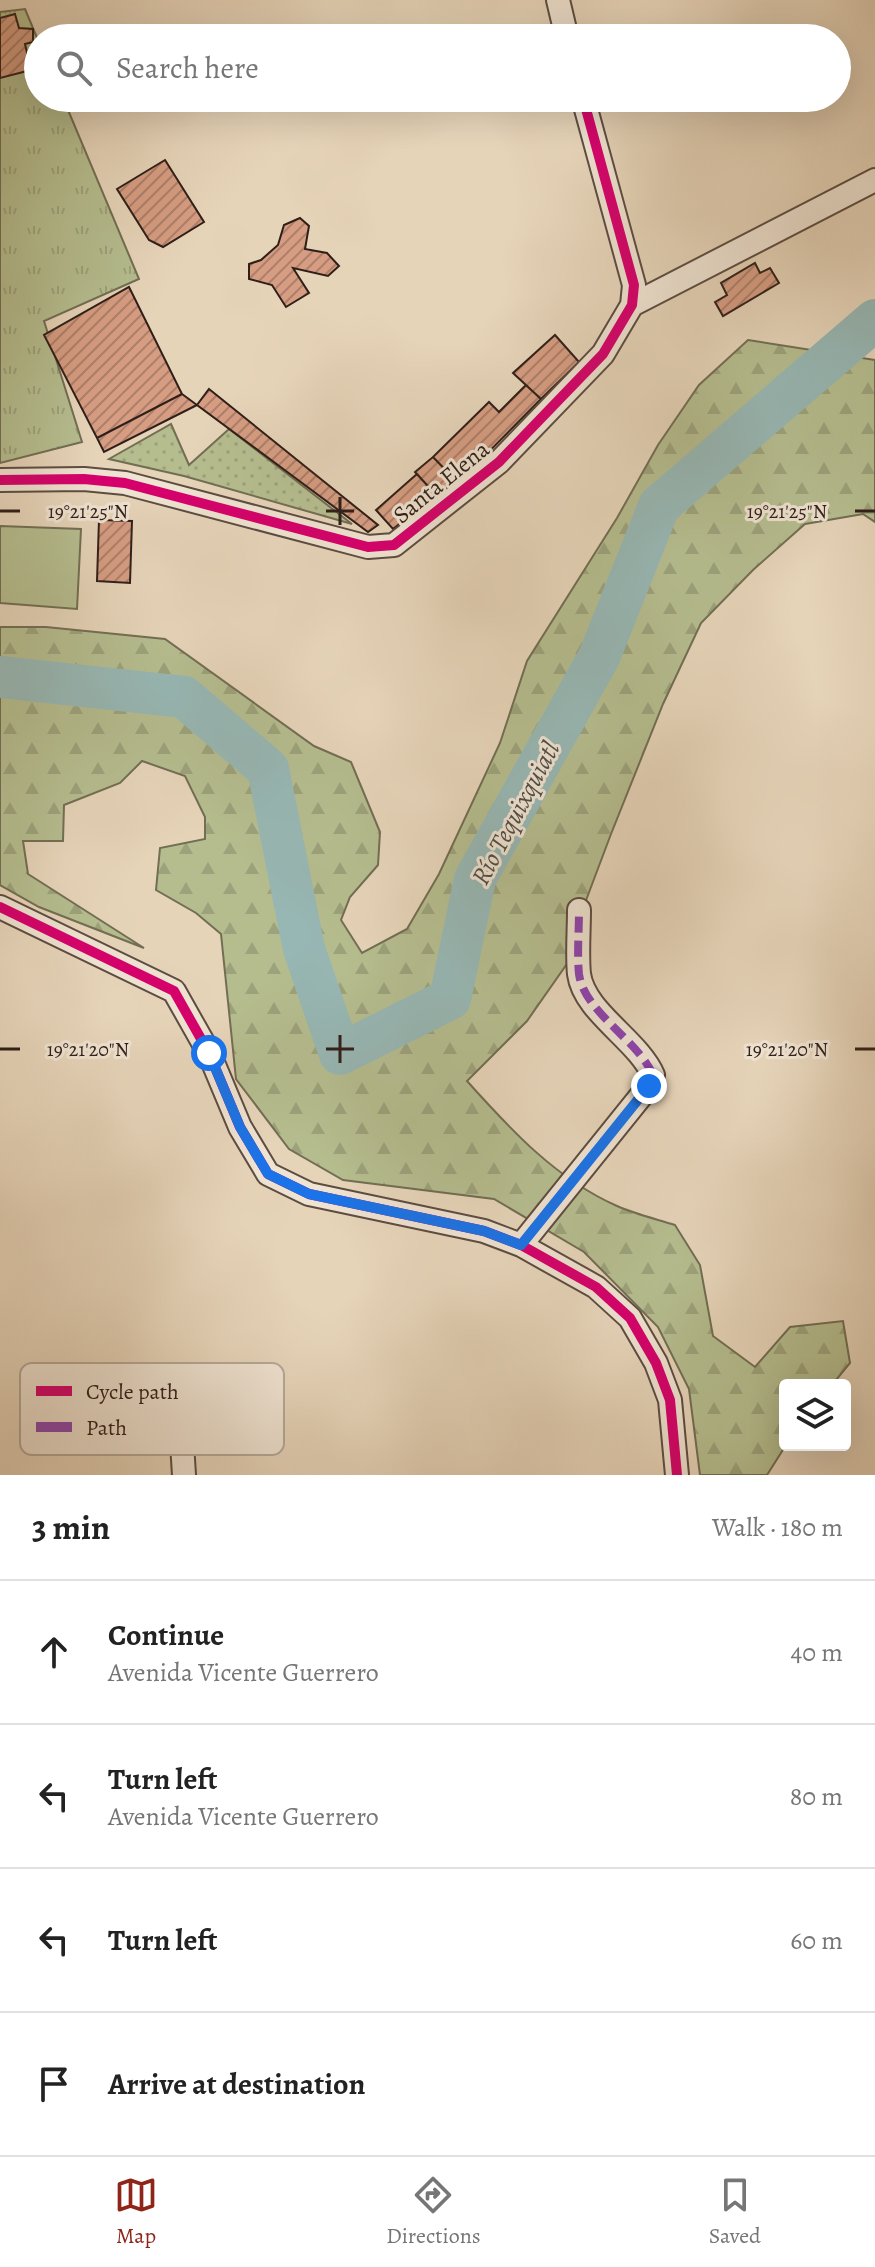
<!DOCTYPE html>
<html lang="en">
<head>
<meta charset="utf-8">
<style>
  :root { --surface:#fff; --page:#f2f2f2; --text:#222; --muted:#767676; --line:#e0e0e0; --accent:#8f2418 }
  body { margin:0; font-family:Alegreya,serif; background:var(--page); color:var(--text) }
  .controls { position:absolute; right:24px; bottom:24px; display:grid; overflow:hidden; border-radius:8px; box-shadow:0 8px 32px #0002 }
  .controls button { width:72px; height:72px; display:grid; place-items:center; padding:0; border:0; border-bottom:2px solid var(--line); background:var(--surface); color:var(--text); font:40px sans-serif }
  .stop { position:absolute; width:24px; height:24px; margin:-18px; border:6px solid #1a73e8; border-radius:50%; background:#fff }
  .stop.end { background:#1a73e8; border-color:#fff; box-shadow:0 2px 8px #0008 }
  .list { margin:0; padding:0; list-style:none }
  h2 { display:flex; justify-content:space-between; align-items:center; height:104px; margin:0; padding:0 32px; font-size:34px }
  h2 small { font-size:26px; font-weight:400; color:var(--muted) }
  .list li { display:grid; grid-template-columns:52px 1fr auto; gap:24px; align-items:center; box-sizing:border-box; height:144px; padding:0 32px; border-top:2px solid var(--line) }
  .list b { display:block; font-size:30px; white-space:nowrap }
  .list p { margin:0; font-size:26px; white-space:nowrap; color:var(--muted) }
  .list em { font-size:26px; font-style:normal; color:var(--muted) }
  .icon { flex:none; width:44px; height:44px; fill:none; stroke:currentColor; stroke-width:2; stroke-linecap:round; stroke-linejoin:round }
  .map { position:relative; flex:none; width:875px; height:1475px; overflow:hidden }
  .search { position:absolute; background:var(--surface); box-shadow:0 8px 32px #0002; left:24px; right:24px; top:24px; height:88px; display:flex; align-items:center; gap:20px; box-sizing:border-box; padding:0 28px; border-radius:44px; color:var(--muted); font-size:30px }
  .sheet { height:680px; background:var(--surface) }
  nav { display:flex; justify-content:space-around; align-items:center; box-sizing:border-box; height:112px; border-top:2px solid var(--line); background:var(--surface); font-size:22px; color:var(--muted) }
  nav a { display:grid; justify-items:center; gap:4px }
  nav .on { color:var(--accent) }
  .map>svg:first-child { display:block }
</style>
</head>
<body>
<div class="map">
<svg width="875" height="1475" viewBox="0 0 875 1475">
  <defs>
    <pattern id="grass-tufts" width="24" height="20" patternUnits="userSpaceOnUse" patternTransform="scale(2)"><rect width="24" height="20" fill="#b5bd8f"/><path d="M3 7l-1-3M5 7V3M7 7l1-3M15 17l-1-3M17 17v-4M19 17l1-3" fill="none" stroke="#9ca27b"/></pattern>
    <pattern id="forest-firs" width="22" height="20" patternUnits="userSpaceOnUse" patternTransform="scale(2)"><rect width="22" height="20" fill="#b5bd8f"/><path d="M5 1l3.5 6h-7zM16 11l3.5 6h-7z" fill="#9ca27b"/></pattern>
    <pattern id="garden-dots" width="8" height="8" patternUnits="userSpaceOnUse" patternTransform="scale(2)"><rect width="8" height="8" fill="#b5bd8f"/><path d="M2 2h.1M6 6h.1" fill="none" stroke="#9ca27b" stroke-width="1.8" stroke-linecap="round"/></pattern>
    <pattern id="building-hatch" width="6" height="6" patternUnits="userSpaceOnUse" patternTransform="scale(2)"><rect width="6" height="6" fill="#d69d82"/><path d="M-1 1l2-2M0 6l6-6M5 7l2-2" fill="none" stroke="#ae7f6a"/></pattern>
  </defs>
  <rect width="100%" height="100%" fill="#e6d4b9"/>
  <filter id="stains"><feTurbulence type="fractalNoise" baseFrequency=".0025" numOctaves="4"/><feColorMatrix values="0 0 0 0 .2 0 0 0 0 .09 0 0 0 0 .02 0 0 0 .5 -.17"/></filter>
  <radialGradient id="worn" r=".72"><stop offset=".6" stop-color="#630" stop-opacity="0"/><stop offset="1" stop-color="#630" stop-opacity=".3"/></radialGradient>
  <!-- grass -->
  <path fill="url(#grass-tufts)" stroke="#726e54" stroke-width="2" d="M25 9 38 40V98H63L139 279 44 321 82 442 0 463V12Z"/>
  <!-- forest -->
  <path fill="url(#forest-firs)" stroke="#726e54" stroke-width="2" d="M748 340 875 360V522L863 514 805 524 753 570 701 623 663 704 611 834 585 903 571 958 527 1021 467 1081C510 1129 556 1179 617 1206 635 1214 656 1219 675 1225L700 1265 713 1336 755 1367 790 1327 843 1321 850 1363 832 1385H785L786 1445 767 1475H700L689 1389 658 1327 584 1252 494 1199 343 1180 289 1149 236 1079 221 934 196 913 156 890 160 848 205 839V817L185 776 142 761 120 783 64 805 63 841H23L28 874 144 948 39 907 0 885V627H46L165 639 314 746 351 762 380 832 378 865 350 897 341 920 362 953 407 929 439 874 500 743 527 661 617 518 658 445 699 385Z"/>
  <!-- garden -->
  <path fill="url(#garden-dots)" stroke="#726e54" stroke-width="2" d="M171 424 189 465 229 429 352 524 184 476 109 459Z"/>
  <!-- pitch -->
  <path fill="#b5bd8f" stroke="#726e54" stroke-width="2" d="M0 526 81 529 77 609 0 603Z"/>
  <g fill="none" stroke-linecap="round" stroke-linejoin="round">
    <!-- river -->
    <path stroke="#97b7b4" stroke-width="42" d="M0 677 184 697 268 769 304 949 340 1054 450 999 475 879 599 657 659 506 875 320"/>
  </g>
  <!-- building -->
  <path fill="url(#building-hatch)" stroke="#2f1f19" stroke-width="2" d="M15 14 19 28 33 29V42L25 44 31 70 0 78V18Z
    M165 160 204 222 163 247 149 240 117 189Z
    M300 218 309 226 305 249 327 253 339 266 328 276 293 268 309 293 286 307 272 285 249 279V264L261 260 278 245 284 225Z
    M755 263 760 273 770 268 779 283 723 316 715 302 727 295 721 283Z
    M129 287 182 394 97 438 44 335Z
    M555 335 579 362 541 399 513 373Z
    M526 385 541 399 458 483 433 457 489 402 499 412Z
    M209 389 378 525 368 532 197 405Z
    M182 394 197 405 104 452 97 438Z
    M433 457 458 483 436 495 415 472Z
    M417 474 436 495 393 529 376 510Z
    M99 520 132 521 130 583 97 581Z"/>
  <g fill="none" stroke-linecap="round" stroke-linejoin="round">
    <defs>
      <path id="minor" d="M558 0 567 38
        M632 305 875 180
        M0 480 84 479 125 483 368 547 394 545 499 462 603 354 632 305 634 285 583 98
        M0 907 174 991 209 1053 240 1127 268 1174 309 1194 484 1231 521 1245 596 1287 630 1318 656 1363 670 1400 677 1475
        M521 1245 649 1086 653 1075C638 1040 584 1012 579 974 577 954 579 931 579 910
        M178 1380 184 1475"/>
    </defs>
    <!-- minor casing -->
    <use href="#minor" stroke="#5d4c41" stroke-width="26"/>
    <!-- minor -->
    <use href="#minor" stroke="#efe3d2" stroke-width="22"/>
    <!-- quiet -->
    <path stroke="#8e44ad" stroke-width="8" stroke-dasharray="16 8" stroke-linecap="butt" d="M521 1245 649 1086 653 1075C638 1040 584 1012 579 974 577 954 579 931 579 910"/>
    <defs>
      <path id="cycleway" d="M0 480 84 479 125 483 368 547 394 545 499 462 603 354 632 305 634 285 583 98
        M0 907 174 991 209 1053 240 1127 268 1174 309 1194 484 1231 521 1245 596 1287 630 1318 656 1363 670 1400 677 1475"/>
    </defs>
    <!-- cycleway casing -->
    <use href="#cycleway" stroke="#efe3d2" stroke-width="15"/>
    <!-- cycleway -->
    <use href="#cycleway" stroke="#d6006c" stroke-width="10"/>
  </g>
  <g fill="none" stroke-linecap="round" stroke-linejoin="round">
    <!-- route -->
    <path stroke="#1a73e8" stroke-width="10" d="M209 1053 240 1127 268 1174 309 1194 484 1231 521 1245 649 1086"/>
  </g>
  <!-- ticks -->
  <path fill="none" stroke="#2f1f19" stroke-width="3" d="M340 497V525M0 511H20M326 511H354M855 511H875M340 1035V1063M0 1049H20M326 1049H354M855 1049H875"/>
  <g text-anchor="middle" stroke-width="6" stroke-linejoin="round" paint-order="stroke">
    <!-- street labels -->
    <g font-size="24" fill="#2f1f19" stroke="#efe3d2">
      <text transform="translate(441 482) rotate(-39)" y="8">Santa Elena</text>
    </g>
    <!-- water labels -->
    <g font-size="26" font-style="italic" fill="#4e4d48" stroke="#efe3d2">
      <text transform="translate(515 813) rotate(-62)" y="9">Río Tequixquiatl</text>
    </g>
  </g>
  <!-- legend -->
  <rect x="20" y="1363" width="264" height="92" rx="12" fill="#efe3d2" stroke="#b5a89a" stroke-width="2"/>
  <rect x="36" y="1386" width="36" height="10" fill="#d6006c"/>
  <rect x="36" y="1422" width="36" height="10" fill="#8e44ad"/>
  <g font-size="22" fill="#2f1f19">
    <text x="86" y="1399">Cycle path</text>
    <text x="86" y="1435">Path</text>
  </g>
  <g font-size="20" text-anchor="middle" fill="#2f1f19" stroke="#efe3d2" stroke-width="6" stroke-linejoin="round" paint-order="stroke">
    <text x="88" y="518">19°21'25"N</text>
    <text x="787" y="518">19°21'25"N</text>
    <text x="88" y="1056">19°21'20"N</text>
    <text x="787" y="1056">19°21'20"N</text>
  </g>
  <rect width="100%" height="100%" filter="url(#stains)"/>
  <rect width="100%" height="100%" fill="url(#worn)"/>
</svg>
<div class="controls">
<button><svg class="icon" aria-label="layers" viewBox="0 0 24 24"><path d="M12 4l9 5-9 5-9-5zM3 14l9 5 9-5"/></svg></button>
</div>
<div class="stop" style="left:209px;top:1053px"></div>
<div class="stop end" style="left:649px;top:1086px"></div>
<div class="search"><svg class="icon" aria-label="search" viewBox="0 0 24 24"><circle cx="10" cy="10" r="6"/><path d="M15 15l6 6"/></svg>Search here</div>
</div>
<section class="sheet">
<h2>3 min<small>Walk · 180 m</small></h2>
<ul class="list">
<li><svg class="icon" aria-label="ahead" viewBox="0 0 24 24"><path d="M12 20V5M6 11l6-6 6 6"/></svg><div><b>Continue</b><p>Avenida Vicente Guerrero</p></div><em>40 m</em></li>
<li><svg class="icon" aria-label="left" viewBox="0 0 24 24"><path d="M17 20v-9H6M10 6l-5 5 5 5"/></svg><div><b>Turn left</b><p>Avenida Vicente Guerrero</p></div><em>80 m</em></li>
<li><svg class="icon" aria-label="left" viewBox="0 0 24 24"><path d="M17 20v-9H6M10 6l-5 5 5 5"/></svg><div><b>Turn left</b></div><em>60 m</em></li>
<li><svg class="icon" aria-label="arrive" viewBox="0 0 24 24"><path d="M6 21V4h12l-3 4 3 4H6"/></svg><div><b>Arrive at destination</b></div></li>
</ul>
</section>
<nav>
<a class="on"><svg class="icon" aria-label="map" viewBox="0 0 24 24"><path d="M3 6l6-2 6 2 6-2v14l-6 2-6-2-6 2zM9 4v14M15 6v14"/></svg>Map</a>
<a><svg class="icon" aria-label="directions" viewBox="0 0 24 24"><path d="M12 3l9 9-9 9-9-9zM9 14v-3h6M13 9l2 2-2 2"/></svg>Directions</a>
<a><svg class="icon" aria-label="saved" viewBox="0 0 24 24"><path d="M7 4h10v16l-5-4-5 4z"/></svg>Saved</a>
</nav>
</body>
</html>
